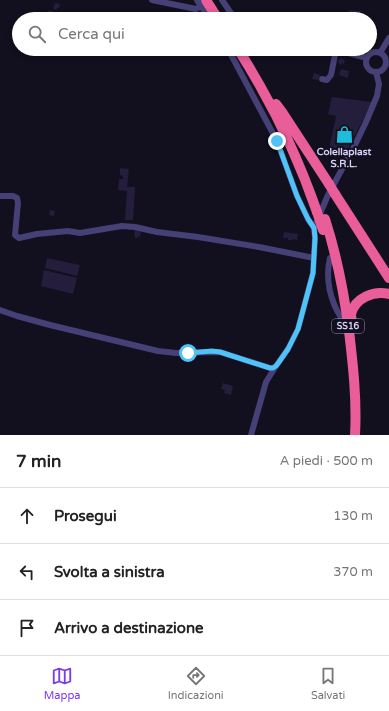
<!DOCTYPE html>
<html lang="it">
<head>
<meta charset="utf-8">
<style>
  :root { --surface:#fff; --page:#f6f6f6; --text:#222; --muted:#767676; --line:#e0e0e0; --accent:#7c3aed }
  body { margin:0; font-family:"Varela Round",sans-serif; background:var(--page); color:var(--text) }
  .stop { position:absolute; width:12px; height:12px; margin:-9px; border:3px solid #4fc3f7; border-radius:50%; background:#fff }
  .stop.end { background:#4fc3f7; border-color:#fff; box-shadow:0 1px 4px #0008 }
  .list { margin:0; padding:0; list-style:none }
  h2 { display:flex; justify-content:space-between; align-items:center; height:52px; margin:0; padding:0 16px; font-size:17px }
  h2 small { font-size:13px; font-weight:400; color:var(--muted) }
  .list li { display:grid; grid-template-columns:26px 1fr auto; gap:12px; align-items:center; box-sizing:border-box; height:56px; padding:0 16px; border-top:1px solid var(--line) }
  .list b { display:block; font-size:15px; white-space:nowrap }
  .list em { font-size:13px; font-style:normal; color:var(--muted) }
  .icon { flex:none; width:22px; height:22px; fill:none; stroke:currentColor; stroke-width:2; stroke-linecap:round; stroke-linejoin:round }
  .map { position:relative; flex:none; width:389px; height:435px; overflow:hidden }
  .search { position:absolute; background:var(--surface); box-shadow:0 2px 6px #0003; left:12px; right:12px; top:12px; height:44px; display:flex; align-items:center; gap:10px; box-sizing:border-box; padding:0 14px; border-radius:22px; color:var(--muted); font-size:15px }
  .sheet { height:220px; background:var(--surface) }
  nav { display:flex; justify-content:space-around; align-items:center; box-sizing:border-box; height:56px; border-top:1px solid var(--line); background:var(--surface); font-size:11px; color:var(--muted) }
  nav a { display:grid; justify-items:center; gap:2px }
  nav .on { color:var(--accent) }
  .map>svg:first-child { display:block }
</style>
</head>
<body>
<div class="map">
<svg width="389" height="435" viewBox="0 0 389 435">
  <rect width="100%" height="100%" fill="#120f1e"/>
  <!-- building -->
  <path fill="#251d3c" d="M55 3 60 4 59 8H57V10L53 9Z
    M49 10 54 12 53 14 56 15 55 17 52 16V18H49V19H47Z
    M349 10 361 11 359 19H349V16H348Z
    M196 12 204 14 203 19H199L200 16 196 15Z
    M340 58 345 60 344 64 342 63 341 65 338 63 339 62 338 61V60H340Z
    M341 69 349 71 348 78 339 75Z
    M314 73 320 75 318 80 312 79Z
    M332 97 372 102 345 155 328 153 336 116 328 114Z
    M120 168 129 169 127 187H135L133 220H125L127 191 118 190 119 179H123V176L120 175Z
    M50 210 55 211 54 216 49 215Z
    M135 230 141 231 140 237 138 236 137 238H135V236H134Z
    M284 232 298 234 297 240 292 239V240H288V238H283Z
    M47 258 80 265 77 276 45 268Z
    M44 270 77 278 73 294 41 286Z
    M223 383 233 386 231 395 224 393 225 390 221 389Z"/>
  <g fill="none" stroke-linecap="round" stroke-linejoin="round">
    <!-- minor -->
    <path stroke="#454076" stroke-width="6" d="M152 0 196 9 201 6
      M197 0 210 19
      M222 0 235 19
      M228 49 277 141 297 196 308 219 314 228
      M333 49 367 58
      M366 62a10 10 0 1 1 20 0a10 10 0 1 1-20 0Z
      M380 53 389 38
      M322 79 327 80 331 75 336 50
      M0 196H13L17 198 18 203 15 235 19 238 37 234 68 231 80 233 122 226 135 227 157 232 198 237 259 247 314 258
      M330 258C325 279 330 301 342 319
      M0 310 17 316 50 325 158 351 176 353 220 352 270 368H273L276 366 288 349 298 329 313 273 315 238 314 228 328 195 355 145 366 122 377 96 379 84 376 72
      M251 435 266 382 276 366"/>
    <!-- highway -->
    <path stroke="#e95d99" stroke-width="10" d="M206 0 218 19
      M238 49C271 101 297 154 317 212
      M276 104 282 112 329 184
      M335 194 389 278
      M325 219C337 256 344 293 349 331 353 365 357 400 355 435
      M352 324C352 321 351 317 351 314 355 298 374 290 389 294"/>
    <!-- highway-bridge -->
    <path stroke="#e95d99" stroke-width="10" d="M329 184 335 194
      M317 212 323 230"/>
  </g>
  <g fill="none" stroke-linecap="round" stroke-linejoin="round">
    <!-- route -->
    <path stroke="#4fc3f7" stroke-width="5" d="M188 353 212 351 220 352 270 368H273L276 366 279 362 288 349 298 329 313 273 315 238 314 228 308 219 297 196 277 141"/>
  </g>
  <!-- icons -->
  <defs>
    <symbol id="shop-bare" viewBox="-9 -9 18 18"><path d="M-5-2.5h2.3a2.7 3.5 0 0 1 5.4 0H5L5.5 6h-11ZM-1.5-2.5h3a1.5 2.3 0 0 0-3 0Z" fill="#1ebdd9" stroke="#120f1e" stroke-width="2.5" paint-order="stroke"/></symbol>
  </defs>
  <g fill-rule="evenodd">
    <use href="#shop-bare" x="332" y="122" width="25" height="25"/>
  </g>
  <g text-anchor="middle" stroke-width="4" stroke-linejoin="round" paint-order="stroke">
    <!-- shield labels -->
    <rect fill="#120f1e" stroke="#9d98b7" stroke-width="1" x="332" y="319" width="32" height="14" rx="3"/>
    <g font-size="9" font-weight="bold" fill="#d8d2f9">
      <text x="348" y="329">SS16</text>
    </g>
    <!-- poi labels -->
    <g font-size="10" font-weight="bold" fill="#d8d2f9" stroke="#120f1e">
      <text x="344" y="155">Colellaplast<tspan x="344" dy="12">S.R.L.</tspan></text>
    </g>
  </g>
</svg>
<div class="stop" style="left:188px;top:353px"></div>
<div class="stop end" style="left:277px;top:141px"></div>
<div class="search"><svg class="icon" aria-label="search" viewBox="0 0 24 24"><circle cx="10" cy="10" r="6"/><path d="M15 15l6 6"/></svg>Cerca qui</div>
</div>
<section class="sheet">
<h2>7 min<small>A piedi · 500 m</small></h2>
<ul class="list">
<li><svg class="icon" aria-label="ahead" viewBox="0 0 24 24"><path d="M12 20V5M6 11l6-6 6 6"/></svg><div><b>Prosegui</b></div><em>130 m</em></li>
<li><svg class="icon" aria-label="left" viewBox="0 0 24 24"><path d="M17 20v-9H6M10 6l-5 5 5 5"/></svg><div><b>Svolta a sinistra</b></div><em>370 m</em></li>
<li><svg class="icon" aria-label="arrive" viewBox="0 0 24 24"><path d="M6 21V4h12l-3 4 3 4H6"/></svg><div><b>Arrivo a destinazione</b></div></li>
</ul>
</section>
<nav>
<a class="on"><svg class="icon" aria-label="map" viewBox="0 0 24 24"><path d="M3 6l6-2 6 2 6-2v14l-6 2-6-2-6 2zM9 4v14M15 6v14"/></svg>Mappa</a>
<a><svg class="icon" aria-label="directions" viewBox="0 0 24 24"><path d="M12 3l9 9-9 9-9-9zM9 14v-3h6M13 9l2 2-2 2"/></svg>Indicazioni</a>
<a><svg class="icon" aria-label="saved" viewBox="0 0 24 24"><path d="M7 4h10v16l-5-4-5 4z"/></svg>Salvati</a>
</nav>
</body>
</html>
